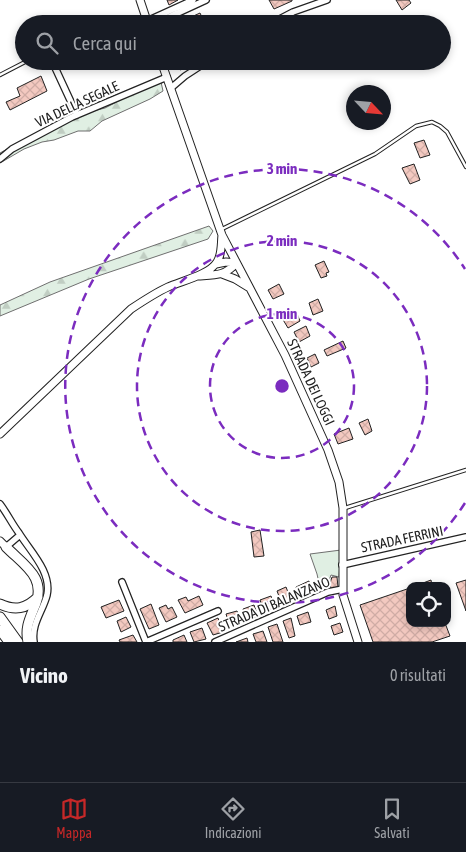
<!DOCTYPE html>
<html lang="it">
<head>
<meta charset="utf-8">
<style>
  :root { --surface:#171b24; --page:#20242c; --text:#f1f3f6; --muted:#9ea1a6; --line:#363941; --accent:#c62828 }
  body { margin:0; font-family:"Asap Condensed",sans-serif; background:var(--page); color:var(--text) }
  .controls { position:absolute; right:15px; bottom:15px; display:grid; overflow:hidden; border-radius:10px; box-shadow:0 2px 8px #0003 }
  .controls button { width:45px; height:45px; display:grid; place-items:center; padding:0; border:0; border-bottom:1px solid var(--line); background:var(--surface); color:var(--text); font:25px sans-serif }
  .compass { position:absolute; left:346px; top:85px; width:45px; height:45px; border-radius:50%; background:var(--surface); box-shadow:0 2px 8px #0003; rotate:116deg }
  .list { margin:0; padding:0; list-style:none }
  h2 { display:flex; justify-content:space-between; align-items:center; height:65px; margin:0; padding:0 20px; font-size:21px }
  h2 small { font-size:16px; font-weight:400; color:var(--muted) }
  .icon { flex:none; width:28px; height:28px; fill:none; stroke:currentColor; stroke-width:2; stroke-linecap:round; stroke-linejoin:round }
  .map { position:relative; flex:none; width:466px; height:642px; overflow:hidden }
  .search { position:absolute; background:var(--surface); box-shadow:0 2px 8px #0003; left:15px; right:15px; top:15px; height:55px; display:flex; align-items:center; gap:12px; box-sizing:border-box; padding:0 18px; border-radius:28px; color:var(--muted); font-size:19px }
  .sheet { height:140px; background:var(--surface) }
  nav { display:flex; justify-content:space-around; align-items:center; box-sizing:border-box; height:70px; border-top:1px solid var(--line); background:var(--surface); font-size:14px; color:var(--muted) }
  nav a { display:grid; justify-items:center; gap:2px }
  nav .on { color:var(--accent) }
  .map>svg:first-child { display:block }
</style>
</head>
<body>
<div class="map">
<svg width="466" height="642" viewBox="0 0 466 642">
  <defs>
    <pattern id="forest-firs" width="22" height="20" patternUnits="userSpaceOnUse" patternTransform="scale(1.25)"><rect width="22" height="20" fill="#e0efe3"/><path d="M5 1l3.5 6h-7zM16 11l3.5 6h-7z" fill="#c0cdc2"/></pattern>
    <pattern id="building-cross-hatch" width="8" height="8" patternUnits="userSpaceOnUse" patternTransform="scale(1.25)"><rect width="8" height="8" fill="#f3c9c0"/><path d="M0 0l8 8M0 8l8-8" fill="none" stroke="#d0aca5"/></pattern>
  </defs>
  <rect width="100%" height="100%" fill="#fff"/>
  <!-- grass -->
  <path fill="#e0efe3" stroke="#6f6f6f" d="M341 550 339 577 331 575 328 583 329 589 321 592 317 574 310 554Z"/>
  <!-- forest -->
  <path fill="url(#forest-firs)" stroke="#6f6f6f" d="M161 82 163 91 150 99 102 121 90 131H78L54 140 42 142 24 149 0 163V153L43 129 64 123 89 112 105 108 140 90Z
    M209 226 213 231 208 239 89 279 0 316V305L50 282Z"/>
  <!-- building -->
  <path fill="url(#building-cross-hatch)" stroke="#222" d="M167 0H178L169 5Z
    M269 0H292V1L274 9Z
    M396 0H409L411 3 402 10Z
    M200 13 205 24H190L187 19Z
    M232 16 233 19 238 17 241 24H225L223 20Z
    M176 61H190L191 65 180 70Z
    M41 76 47 91 10 110 6 102 20 96 17 88Z
    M424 140 430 155 420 158 414 143Z
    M414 164 420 180 410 184 402 168Z
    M324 261 329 272 326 273 327 276 321 278 315 265Z
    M279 284 284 294 273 299 268 290Z
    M318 299 323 311 313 315 309 303Z
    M296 311 300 321 288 328 282 318Z
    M306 326 310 336 299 342 294 332Z
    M343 341 346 348 327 356 324 350Z
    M315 354 319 363 311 367 307 358Z
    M368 419 372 431 365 435 359 423Z
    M349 428 353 439 338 444 334 434Z
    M260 530 264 556 254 557 251 532Z
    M332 577H337L338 587 331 589 330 583Z
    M431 580 432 586H415Z
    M466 580V611L456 583Z
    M309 581 312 591 300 596 296 587Z
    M286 587 291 600 282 604 277 591Z
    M410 588V623H445L450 636 432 642H373L360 605Z
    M199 596 203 605 185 613 178 600 186 597 188 601Z
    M271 596 275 608 264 612 260 600Z
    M119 600 124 611 106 618 101 607Z
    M151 604 159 625 149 629 140 609Z
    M166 605 168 609 172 607 177 617 166 622 159 608Z
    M254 605 258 616 247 620 243 609Z
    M335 606 337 616 329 619 326 610Z
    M237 611 241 622 230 626 226 614Z
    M308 612 311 622 300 625 297 616Z
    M126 617 131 627 121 632 117 621Z
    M218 618 223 632 213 635 207 623Z
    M291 618 295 636 289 638 283 621Z
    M340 623 343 632 334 635 331 626Z
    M277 624 283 642H273L268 627Z
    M202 628 206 639 194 642 190 632Z
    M263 631 267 642H256L253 634Z
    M133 635 137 642H120L119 640Z
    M184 635 187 642H173V640Z
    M247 638 248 642H236Z"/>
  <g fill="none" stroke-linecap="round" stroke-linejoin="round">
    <defs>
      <path id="service" d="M0 75 27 61
        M220 230 375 154 416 126 432 122 440 126 447 132 466 167
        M345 508 466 470"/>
      <path id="minor" d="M147 21 193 0
        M154 24 206 0
        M270 24 293 12 327 0
        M52 61 77 115
        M171 88 185 76 208 61
        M0 159 12 149 72 117 167 77
        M0 504C7 513 12 524 19 533 30 551 52 572 47 595 43 611 31 624 34 642
        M6 547 20 535
        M342 565 466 537
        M122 582 146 642
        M146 642 218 611
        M215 642 328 592 343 589"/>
      <path id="tertiary" d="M140 0 148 24
        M161 61 222 235 285 355 328 450 339 482 343 508V595L358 642
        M222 274 235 279 248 287
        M198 276C214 275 226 276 236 263L226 262 216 264
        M0 434 131 309C143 301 155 293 168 287 181 281 209 275 217 262 222 255 221 244 222 235
        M0 541 6 547"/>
      <path id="trunk" d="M6 547C25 566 48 578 34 608 29 620 25 629 28 642
        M0 604C15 611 26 609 38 597
        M0 617 18 642
        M0 630 9 642"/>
    </defs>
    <!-- service casing -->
    <use href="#service" stroke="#222" stroke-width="4.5"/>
    <!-- minor casing -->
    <use href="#minor" stroke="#222" stroke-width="8"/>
    <!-- tertiary casing -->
    <use href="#tertiary" stroke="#222" stroke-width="9"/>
    <!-- trunk casing -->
    <use href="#trunk" stroke="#222" stroke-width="11"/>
    <!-- service -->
    <use href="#service" stroke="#fff" stroke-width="2.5"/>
    <!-- minor -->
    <use href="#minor" stroke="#fff" stroke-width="5.5"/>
    <!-- tertiary -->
    <use href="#tertiary" stroke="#fff" stroke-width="7"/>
    <!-- trunk -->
    <use href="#trunk" stroke="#fff" stroke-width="9"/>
  </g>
  <!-- distance rings -->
  <g fill="none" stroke="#7b2cbf" stroke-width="2.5" stroke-dasharray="9 6">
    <circle cx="282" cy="386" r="72"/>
    <circle cx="282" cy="386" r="145"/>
    <path d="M465 503A217 217 0 1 1 465 269"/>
  </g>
  <g text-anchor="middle" stroke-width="4" stroke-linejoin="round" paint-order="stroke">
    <!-- street labels -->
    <g font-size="14" fill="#222" stroke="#fff">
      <text transform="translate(77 104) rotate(-25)" y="5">VIA DELLA SEGALE</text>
      <text transform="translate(311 382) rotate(65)" y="5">STRADA DEI LOGGI</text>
      <text transform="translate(402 539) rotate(-12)" y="5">STRADA FERRINI</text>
      <text transform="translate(274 604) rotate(-23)" y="5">STRADA DI BALANZANO</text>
    </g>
  </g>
  <circle cx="282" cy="386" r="8" fill="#7b2cbf" stroke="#fff" stroke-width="2.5"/>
  <g font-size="15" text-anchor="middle" font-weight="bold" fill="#7b2cbf" stroke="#fff" stroke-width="4" stroke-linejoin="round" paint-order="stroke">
    <text x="282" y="174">3 min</text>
    <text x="282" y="246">2 min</text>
    <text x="282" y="319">1 min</text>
  </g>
</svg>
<div class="controls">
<button><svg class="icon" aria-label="locate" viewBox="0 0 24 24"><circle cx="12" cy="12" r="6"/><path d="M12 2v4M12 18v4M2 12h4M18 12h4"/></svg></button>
</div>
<svg class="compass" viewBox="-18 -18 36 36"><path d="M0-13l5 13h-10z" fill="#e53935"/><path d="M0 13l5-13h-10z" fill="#9ea1a6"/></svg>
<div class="search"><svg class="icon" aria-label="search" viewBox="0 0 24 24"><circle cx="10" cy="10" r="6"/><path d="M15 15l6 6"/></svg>Cerca qui</div>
</div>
<section class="sheet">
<h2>Vicino<small>0 risultati</small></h2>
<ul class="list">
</ul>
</section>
<nav>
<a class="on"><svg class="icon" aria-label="map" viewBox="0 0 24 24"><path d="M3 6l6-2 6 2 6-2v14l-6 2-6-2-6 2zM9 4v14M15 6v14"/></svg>Mappa</a>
<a><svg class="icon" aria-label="directions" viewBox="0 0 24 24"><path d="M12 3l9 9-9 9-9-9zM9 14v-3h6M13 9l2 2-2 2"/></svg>Indicazioni</a>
<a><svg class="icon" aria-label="saved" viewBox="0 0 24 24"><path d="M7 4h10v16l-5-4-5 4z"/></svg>Salvati</a>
</nav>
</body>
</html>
